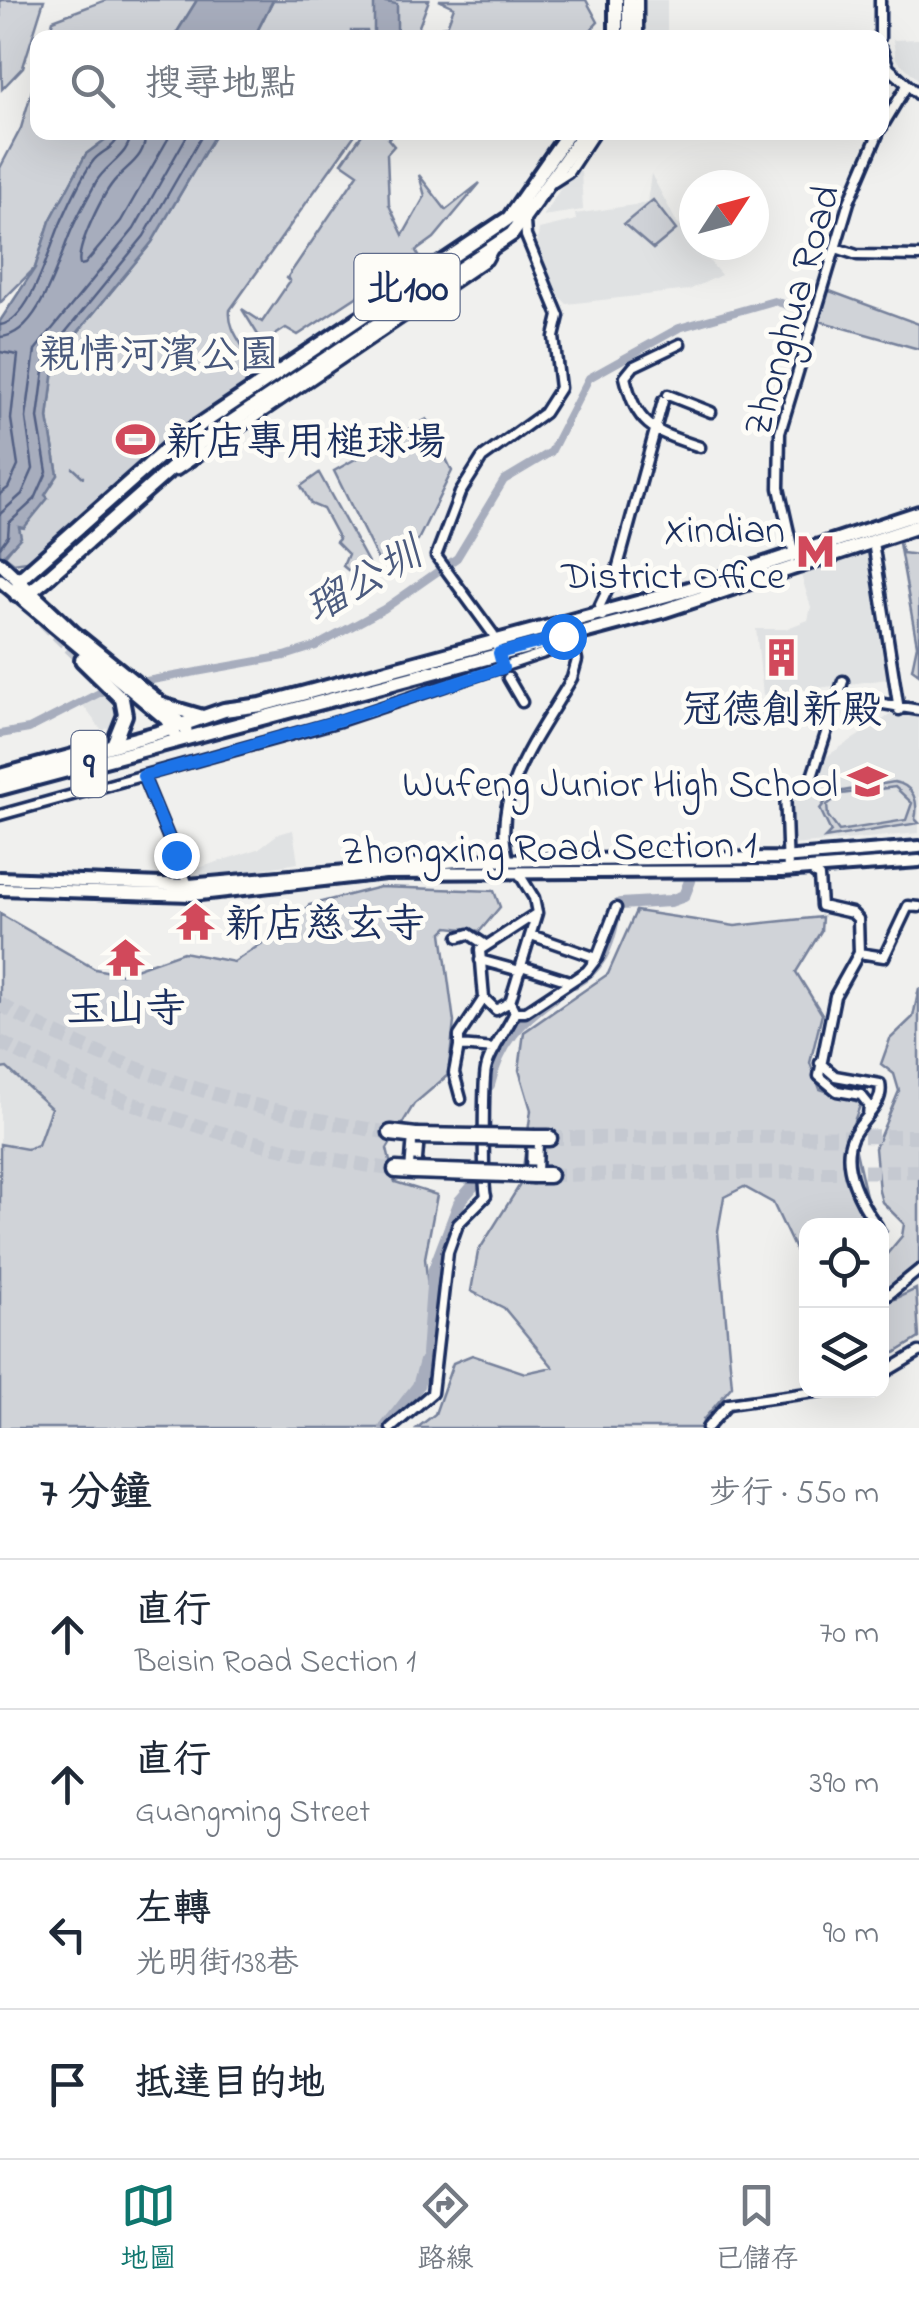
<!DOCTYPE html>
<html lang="zh-TW">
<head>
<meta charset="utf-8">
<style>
  :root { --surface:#fff; --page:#f2f2f3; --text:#1f2937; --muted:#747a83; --line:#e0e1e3; --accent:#0f766e }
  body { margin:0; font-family:"Indie Flower","LXGW WenKai TC",sans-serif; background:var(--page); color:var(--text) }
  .controls { position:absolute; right:30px; bottom:30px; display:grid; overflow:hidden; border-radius:20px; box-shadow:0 10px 40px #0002 }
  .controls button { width:90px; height:90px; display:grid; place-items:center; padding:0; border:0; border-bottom:2px solid var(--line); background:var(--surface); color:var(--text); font:50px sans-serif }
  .compass { position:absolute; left:679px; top:170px; width:90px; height:90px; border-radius:50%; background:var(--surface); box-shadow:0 10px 40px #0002; rotate:54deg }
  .stop { position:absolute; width:30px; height:30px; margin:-22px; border:8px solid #1a73e8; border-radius:50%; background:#fff }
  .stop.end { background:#1a73e8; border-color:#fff; box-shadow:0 2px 10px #0008 }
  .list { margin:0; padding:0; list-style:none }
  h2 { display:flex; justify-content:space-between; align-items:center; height:130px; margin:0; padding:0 40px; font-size:42px }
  h2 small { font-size:32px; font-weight:400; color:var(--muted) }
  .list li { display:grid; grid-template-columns:65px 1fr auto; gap:30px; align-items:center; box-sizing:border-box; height:150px; padding:0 40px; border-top:2px solid var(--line) }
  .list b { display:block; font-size:38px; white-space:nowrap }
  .list p { margin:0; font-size:32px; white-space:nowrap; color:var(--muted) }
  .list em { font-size:32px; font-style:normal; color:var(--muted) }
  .icon { flex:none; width:55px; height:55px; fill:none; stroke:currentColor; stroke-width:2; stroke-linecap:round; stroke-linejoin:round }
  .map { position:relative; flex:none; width:919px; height:1428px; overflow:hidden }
  .search { position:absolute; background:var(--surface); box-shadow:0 10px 40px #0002; left:30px; right:30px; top:30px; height:110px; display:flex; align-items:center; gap:25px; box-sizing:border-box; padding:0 35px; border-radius:20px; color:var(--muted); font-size:38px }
  .sheet { height:730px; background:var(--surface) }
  nav { display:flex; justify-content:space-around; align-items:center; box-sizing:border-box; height:140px; border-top:2px solid var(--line); background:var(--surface); font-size:28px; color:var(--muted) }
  nav a { display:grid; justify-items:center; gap:5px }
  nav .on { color:var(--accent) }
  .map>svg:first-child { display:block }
</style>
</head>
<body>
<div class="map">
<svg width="919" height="1428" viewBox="0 0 919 1428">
  <rect width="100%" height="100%" fill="#f0f0ee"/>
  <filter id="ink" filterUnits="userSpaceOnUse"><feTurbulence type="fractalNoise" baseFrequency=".01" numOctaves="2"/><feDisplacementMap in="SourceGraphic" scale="20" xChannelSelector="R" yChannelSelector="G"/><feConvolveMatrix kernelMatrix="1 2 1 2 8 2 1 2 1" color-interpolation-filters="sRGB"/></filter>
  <g filter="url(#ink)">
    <!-- built -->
    <path fill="#e0e2e3" d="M642 0H667V37L641 38Z
      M919 39V80L896 59 893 40Z
      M573 169 581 171 583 210 543 216Z
      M651 174 676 221 721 275 689 290 567 304 558 295 537 244 539 229 576 220 575 214 647 203Z
      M868 551 888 679 763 695 756 629H785L808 620 811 607 801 575Z
      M110 689 121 701V721L102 731 82 704Z
      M896 711 919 712V833L793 845 787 793 813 788 824 758Z
      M293 830 298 863 193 880 189 871 258 849 278 834Z
      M7 1068 51 1108 38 1145 27 1149 0 1144V1069Z"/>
    <!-- green -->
    <path fill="#d0d3d8" stroke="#76819b" stroke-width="2.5" fill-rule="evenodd" d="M0 0H44L23 67 2 89Z
      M106 0H197L174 37 48 38 53 20Z
      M273 0H429L415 37H368L367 31H351V37L254 38Z
      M439 0H586L598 22 584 37H546L538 31 500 37H429L430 29 447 26 454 7Z
      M37 73 38 132 114 133 86 154 50 221 35 268 0 303V168L21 128Z
      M216 133H356L230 310C227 339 259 353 252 383L33 560 14 563 5 556 20 537 17 525 58 475 48 418 55 360 152 242Z
      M363 133H393L388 139 394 146 387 154 389 205 403 235 425 196 419 175 446 210 480 183 434 238 416 251 419 256 298 335 286 328 263 343 242 309 262 322 290 281 287 278 358 174 342 163Z
      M653 200 676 230 653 249 624 224Z
      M827 290 919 324V349L819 321Z
      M427 419 452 471 418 540 380 564 334 471Z
      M319 473 370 566 354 575 343 566 348 554 336 542 339 539 323 509 311 504 301 486Z
      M899 543 903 553 919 555V674L912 669 917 645Z
      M894 782C914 785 919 802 915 819L919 823 825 838 831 832 820 809 832 793ZM895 787 912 803 906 820 839 831 828 816 827 805 841 794Z
      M380 887 494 891 500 907 480 931 448 927 442 933 454 1022 448 1075 414 1104 387 1149 395 1182 437 1195 425 1258 429 1298 428 1372 382 1428H0V1144L27 1149 38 1145 51 1108 7 1068 0 1069V914L95 969 121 974 183 952 234 962 294 922 309 905Z
      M636 911 735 926 822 917 821 931 796 972 822 1014 810 1063 820 1089 861 1103 851 1129 867 1200 887 1231 882 1237V1226H806V1273L773 1203 744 1187 724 1197 718 1231 732 1386 703 1420V1428H417L435 1414 453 1363 472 1355 525 1373 553 1367 504 1308 471 1291 478 1252 521 1183 531 1110 519 1070 524 1032 608 974Z
      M919 988V1269L882 1292V1260L902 1236 904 1224 882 1202 879 1191 875 1148 899 1091 894 1074 881 1064 890 1039 913 1017Z
      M916 1289 919 1338 882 1361V1305Z"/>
    <!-- water -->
    <path fill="#a7adbd" stroke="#6f7b97" stroke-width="2.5" d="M197 0H273L254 37H174Z
      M374 0 397 4V37H368L374 34Z
      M114 133H216L152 242 55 360 48 418 58 475 45 495 48 498 24 528 19 527 21 537 0 559V321L35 268 50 221 86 154Z"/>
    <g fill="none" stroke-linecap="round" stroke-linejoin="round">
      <!-- shore -->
      <path stroke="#536184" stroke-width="2.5" d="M146 132C145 157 132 162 117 178 104 191 75 249 80 265L85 264 121 221 172 132
        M0 325C31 321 50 246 61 222 70 203 81 176 94 160 104 149 117 148 119 132
        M0 337C39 335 58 261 71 231 78 214 88 198 96 182 107 163 130 156 131 132
        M0 352 18 355 11 419 18 466 8 488 0 494
        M0 514 22 494 33 469 26 418 35 350 134 229 189 132
        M0 547 8 536 9 523 35 499 47 472 38 418 46 356 144 236 204 132"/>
      <!-- stream -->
      <path stroke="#6f7b97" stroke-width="2.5" d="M73 468 83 477"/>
      <!-- canal -->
      <path stroke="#a7adbd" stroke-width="8" d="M141 682 285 656 316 646 384 609 457 558 504 480 551 452 589 378 679 328 774 301 803 310
        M0 734 29 729 107 689"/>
      <!-- river -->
      <path stroke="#a7adbd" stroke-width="12" d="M620 904 670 901 684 896 690 881
        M574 983C600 968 608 948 614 919
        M489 1085C498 1044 520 1020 553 997
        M427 1355 433 1272 460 1201 473 1186
        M385 1428 418 1386 425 1361"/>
      <!-- trunk-tunnel -->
      <path stroke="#c5c9d1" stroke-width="12" stroke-dasharray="12 6" stroke-linecap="butt" d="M43 622 82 660"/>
      <!-- motorway-tunnel -->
      <path stroke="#c5c9d1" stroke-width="14" stroke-dasharray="14 7" stroke-linecap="butt" d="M0 1004C117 1073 259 1112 391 1133
        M0 1042C124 1111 256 1149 396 1170
        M549 1138 919 1136
        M549 1175 919 1171"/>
      <defs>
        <path id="minor" d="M880 0V38
          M638 38V0
          M882 50 889 68 919 95
          M882 127 906 87
          M554 182 568 173 595 132
          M836 248 857 255 919 256
          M680 344 634 366 625 377C637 427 653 431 700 447
          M668 395 711 412
          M176 471 487 260 492 251
          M873 542 899 710
          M794 555 779 488 780 432 849 202 879 132
          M602 616 600 605 617 570 663 401
          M500 658 493 634 436 556 460 493 482 458 544 413 560 388 554 337 559 316 526 236 525 222
          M508 678 522 702
          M842 697 919 710
          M143 776 189 887
          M0 815 340 721 565 646 571 637
          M509 861C488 796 540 734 572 678L577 660 571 631
          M809 869 819 877 821 906 852 913 858 919 859 953 835 996 819 1076 837 1091 861 1095 869 1105 868 1116
          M788 870 785 789 809 786 843 681
          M531 935 597 958
          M459 937 469 934 484 944
          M859 953 884 957 908 906 919 907
          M480 960 520 971
          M521 966 569 981
          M484 998 496 1010 510 1002
          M515 1012H525L587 971 597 958 616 908
          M459 1046V1036L484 998 480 950 537 913
          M820 1063 835 1076 880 1084C885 1105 860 1120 852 1138 840 1166 861 1204 877 1226
          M461 1099 454 1073 459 1046 495 1049
          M882 1300 919 1270
          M882 1374 919 1352
          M391 1428 432 1393 448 1252 458 1224 486 1196C483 1187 483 1083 486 1069 490 1050 507 1031 515 1012L510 1002 537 913 534 898 518 872
          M707 1428 728 1404 829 1390"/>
        <path id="tertiary" d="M0 878 189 885 458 861 782 858 919 847
          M0 889 191 895 385 873 782 871 919 861"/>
        <path id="secondary" d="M0 563 74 633 163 705 186 730
          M0 580 166 719 178 740
          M163 705 201 716"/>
        <path id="primary" d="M0 776 161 732 224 710 261 705 689 589 919 513
          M0 788 662 611 919 526"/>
        <path id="trunk" d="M616 38V0
          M629 38V0
          M17 595 30 592 47 578 200 443 512 234 585 132
          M17 595 19 580 176 441 509 218 569 132
          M82 660 122 699 125 715 113 745"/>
        <path id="motorway" d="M391 1133 416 1136 413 1171 396 1170
          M549 1138H535L534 1175H549"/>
      </defs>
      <!-- minor casing -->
      <use href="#minor" stroke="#1b2f5e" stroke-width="15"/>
      <!-- tertiary casing -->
      <use href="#tertiary" stroke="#1b2f5e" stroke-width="18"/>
      <!-- secondary casing -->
      <use href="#secondary" stroke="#1b2f5e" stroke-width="19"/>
      <!-- primary casing -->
      <use href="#primary" stroke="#1b2f5e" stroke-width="20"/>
      <!-- trunk casing -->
      <use href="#trunk" stroke="#1b2f5e" stroke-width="20"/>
      <!-- motorway casing -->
      <use href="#motorway" stroke="#1b2f5e" stroke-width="21"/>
      <!-- minor -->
      <use href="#minor" stroke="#fdfcf7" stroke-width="8"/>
      <!-- tertiary -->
      <use href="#tertiary" stroke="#fdfcf7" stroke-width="10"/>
      <!-- secondary -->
      <use href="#secondary" stroke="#fdfcf7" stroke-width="11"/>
      <!-- primary -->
      <use href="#primary" stroke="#fdfcf7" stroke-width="12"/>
      <!-- trunk -->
      <use href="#trunk" stroke="#fdfcf7" stroke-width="12"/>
      <!-- motorway -->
      <use href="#motorway" stroke="#fdfcf7" stroke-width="14"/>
      <defs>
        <path id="motorway-bridge" d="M416 1136 535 1138
          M413 1171 534 1175"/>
      </defs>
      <!-- motorway-bridge casing -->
      <use href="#motorway-bridge" stroke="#1b2f5e" stroke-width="21" stroke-linecap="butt"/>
      <!-- motorway-bridge -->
      <use href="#motorway-bridge" stroke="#fdfcf7" stroke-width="14"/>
    </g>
  </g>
  <g fill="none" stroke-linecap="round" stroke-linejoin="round" filter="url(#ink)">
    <!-- route -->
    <path stroke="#1a73e8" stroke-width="12" d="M176 855 143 776 340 720 503 668 499 653 563 636"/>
  </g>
  <!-- icons -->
  <defs>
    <symbol id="stadium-bare" viewBox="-9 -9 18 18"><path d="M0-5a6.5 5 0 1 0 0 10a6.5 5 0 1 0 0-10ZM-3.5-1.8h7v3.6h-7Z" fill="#d1495b" stroke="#fdfcf7" stroke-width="2.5" paint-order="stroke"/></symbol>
    <symbol id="metro-bare" viewBox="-9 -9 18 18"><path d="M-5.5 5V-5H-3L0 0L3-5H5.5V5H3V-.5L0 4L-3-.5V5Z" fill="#d1495b" stroke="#fdfcf7" stroke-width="2.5" paint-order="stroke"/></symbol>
    <symbol id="building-bare" viewBox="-9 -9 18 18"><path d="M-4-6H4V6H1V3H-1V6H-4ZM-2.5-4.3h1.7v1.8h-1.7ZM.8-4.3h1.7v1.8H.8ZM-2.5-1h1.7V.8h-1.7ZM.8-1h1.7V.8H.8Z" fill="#d1495b" stroke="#fdfcf7" stroke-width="2.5" paint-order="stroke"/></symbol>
    <symbol id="school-bare" viewBox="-9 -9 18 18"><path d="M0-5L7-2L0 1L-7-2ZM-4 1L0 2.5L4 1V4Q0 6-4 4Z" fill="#d1495b" stroke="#fdfcf7" stroke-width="2.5" paint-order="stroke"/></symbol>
    <symbol id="temple-bare" viewBox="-9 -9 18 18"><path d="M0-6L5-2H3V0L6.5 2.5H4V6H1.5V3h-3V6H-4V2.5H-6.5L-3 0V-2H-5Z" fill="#d1495b" stroke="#fdfcf7" stroke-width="2.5" paint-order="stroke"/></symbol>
  </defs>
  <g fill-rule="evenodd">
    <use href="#stadium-bare" x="108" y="412" width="55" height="55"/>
    <use href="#metro-bare" x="788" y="524" width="55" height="55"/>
    <use href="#building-bare" x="754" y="630" width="55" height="55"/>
    <use href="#school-bare" x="840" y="754" width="55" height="55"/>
    <use href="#temple-bare" x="168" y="894" width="55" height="55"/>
    <use href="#temple-bare" x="98" y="930" width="55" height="55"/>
  </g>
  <g text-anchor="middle" stroke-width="10" stroke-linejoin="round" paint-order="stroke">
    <!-- shield labels -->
    <g fill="#fdfcf7" stroke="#5f6c8c" stroke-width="2.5">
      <rect x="354.5" y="254" width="105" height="66" rx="8"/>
      <rect x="71.5" y="731" width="35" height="66" rx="8"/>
    </g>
    <g font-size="38" font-weight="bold" fill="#1b2f5e">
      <text x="407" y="300">北100</text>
      <text x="89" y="777">9</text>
    </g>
    <!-- street labels -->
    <g font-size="40" fill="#1b2f5e" stroke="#fdfcf7">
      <text transform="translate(790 310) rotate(-74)" y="14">Zhonghua Road</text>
      <text transform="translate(549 846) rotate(-1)" y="14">Zhongxing Road Section 1</text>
    </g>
    <!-- park labels -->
    <g font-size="40" fill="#48587c" stroke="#fdfcf7">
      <text x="159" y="367">親情河濱公園</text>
    </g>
    <!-- poi labels -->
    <g font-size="40" fill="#1b2f5e" stroke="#fdfcf7" text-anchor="start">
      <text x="166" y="454">新店專用槌球場</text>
      <text x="785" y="542" text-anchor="end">Xindian<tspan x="785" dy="46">District Office</tspan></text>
      <text x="782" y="722" text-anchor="middle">冠德創新殿</text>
      <text x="838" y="796" text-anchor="end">Wufeng Junior High School</text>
      <text x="225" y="936">新店慈玄寺</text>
      <text x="126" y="1021" text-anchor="middle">玉山寺</text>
    </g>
    <!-- water labels -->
    <g font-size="42" font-style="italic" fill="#4c5b7f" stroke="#fdfcf7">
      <text transform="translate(362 579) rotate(-30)" y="15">瑠公圳</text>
    </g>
  </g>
</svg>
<div class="controls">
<button><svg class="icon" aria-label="locate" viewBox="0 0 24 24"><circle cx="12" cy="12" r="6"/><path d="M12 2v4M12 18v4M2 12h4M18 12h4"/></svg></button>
<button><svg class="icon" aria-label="layers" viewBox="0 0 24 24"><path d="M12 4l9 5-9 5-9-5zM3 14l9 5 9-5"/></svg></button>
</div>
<svg class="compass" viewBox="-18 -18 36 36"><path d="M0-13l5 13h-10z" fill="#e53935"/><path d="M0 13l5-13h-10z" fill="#747a83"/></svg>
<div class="stop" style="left:563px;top:636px"></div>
<div class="stop end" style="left:176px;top:855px"></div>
<div class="search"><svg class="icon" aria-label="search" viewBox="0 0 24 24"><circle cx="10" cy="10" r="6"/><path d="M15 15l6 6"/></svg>搜尋地點</div>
</div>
<section class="sheet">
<h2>7 分鐘<small>步行 · 550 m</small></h2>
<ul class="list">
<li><svg class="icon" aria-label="ahead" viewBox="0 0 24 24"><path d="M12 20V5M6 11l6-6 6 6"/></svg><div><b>直行</b><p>Beisin Road Section 1</p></div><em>70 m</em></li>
<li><svg class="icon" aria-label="ahead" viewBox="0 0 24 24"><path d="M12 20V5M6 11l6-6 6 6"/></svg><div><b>直行</b><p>Guangming Street</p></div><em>390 m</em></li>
<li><svg class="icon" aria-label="left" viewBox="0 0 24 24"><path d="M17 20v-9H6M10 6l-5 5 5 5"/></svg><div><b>左轉</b><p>光明街138巷</p></div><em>90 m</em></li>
<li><svg class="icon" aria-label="arrive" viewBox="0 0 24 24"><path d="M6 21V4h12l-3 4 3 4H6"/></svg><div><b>抵達目的地</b></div></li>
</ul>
</section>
<nav>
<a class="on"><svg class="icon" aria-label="map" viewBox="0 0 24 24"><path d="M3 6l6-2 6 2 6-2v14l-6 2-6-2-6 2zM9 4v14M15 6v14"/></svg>地圖</a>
<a><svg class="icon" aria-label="directions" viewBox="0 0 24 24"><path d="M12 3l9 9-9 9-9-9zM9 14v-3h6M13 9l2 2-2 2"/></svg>路線</a>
<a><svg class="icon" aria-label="saved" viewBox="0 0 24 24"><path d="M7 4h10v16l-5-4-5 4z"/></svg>已儲存</a>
</nav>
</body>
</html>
